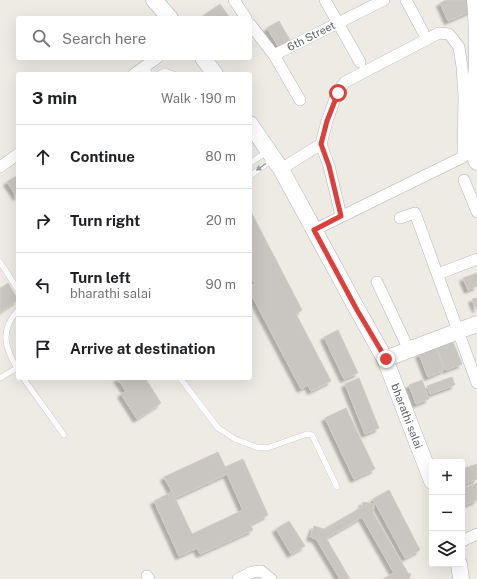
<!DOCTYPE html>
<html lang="en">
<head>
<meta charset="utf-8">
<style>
  :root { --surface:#fff; --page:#f2f2f2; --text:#202124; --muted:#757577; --line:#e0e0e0 }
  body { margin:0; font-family:"Public Sans",sans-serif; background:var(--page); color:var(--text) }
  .controls { position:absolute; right:12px; bottom:12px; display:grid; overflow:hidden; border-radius:4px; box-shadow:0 4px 16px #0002 }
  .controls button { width:36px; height:36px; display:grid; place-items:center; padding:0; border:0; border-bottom:1px solid var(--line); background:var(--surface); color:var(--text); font:20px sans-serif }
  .stop { position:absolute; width:12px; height:12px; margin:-9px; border:3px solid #dd3f3a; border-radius:50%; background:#fff }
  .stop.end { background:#dd3f3a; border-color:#fff; box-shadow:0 1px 4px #0008 }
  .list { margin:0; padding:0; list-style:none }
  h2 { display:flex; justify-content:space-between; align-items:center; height:52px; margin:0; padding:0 16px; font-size:17px }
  h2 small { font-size:13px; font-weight:400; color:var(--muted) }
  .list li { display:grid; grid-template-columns:26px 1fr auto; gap:12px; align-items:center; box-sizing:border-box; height:64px; padding:0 16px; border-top:1px solid var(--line) }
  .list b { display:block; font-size:15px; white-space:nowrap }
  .list p { margin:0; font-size:13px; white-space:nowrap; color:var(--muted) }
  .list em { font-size:13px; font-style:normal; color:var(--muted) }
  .icon { flex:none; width:22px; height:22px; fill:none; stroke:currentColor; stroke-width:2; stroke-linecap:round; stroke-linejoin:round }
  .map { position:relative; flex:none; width:477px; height:579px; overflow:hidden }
  .search { position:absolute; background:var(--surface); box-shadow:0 4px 16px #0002; left:16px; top:16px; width:236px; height:44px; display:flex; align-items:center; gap:10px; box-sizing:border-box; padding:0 14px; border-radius:4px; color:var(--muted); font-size:15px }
  .panel { position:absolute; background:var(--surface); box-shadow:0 4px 16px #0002; left:16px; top:72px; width:236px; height:308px; border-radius:4px }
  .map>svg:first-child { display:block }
</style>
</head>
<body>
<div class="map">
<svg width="477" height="579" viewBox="0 0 477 579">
  <defs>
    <filter id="shadow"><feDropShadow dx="-3.5" dy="3.5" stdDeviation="1" flood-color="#0004"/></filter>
  </defs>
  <rect width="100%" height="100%" fill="#edebe4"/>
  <!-- building -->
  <path fill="#c9c5c0" stroke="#d1ccc2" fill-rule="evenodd" filter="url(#shadow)" d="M446 0H468L473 10 448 21 440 3Z
    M220 4 230 18H205L203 16Z
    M279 21 290 40 279 47 267 28Z
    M18 175V196L17 197 7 182Z
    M250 210 302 310 296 314 331 381 311 391 308 385 301 389 250 292V286L255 284 250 274Z
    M477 273V286L468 290 463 278Z
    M8 283 18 300 0 312V289Z
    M477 298V309H476L472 299Z
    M338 330 358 373 344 379 324 337Z
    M453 342 462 364 446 370 437 348Z
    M436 348 444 370 428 377 419 354Z
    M452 377 455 385 430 394 427 386Z
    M117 378H145L161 403 137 419 121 394 126 391Z
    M359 378 379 428 365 434 345 384Z
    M422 380 429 399 416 404 409 385Z
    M346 408 375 469 354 479 325 418Z
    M218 452 225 467 243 459 268 515 250 524 253 530 200 554 197 548 179 556 154 501 172 492 164 477ZM227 474 243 510 192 534 175 498Z
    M477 464V479L462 485V469Z
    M477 483V500L462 506V489Z
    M389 490 420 550 405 558 373 499Z
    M363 502 374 504 373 513 408 573 411 574 409 579H383L394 573 362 517 326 538 350 579H340L316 539 310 537 314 526 324 529 362 507Z
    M289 521 305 546 291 554 276 529Z"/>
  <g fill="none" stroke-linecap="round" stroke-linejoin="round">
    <defs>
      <path id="lane" d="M146 66 149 74
        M159 74 165 71 173 74
        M250 163 268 151
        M250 176 273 159
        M0 262 18 290
        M18 310C0 330 4 347 18 370
        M0 378 17 368
        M23 378 64 435
        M180 378 218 428 235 439 256 447 267 448 307 434 312 435 337 487"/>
      <path id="street" d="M234 0 246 18
        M325 0 360 62
        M406 0 423 32
        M250 24 274 55 384 0
        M274 55 300 100
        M134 74 157 58
        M0 167 18 154
        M281 169 321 144
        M464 180 477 212
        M400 218 415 213 477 383
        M314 230 463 157 464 96 462 67 459 47 449 34 439 33 345 82 337 93 327 121 321 144 329 166 341 216
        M438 274 477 259
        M377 282 409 350
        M462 541 477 534
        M147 576 149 579
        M238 579 252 572 261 571 271 579"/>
      <path id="secondary" d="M154 0 170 18
        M475 0C477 21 477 43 477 64 475 95 466 132 477 162
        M203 58 215 74
        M250 124 281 169 357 309 385 359 432 481
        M385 359 477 324
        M459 564 461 579"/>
    </defs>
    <!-- lane casing -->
    <use href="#lane" stroke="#b1b4b8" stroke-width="6"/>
    <!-- street casing -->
    <use href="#street" stroke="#b1b4b8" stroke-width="12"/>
    <!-- secondary casing -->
    <use href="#secondary" stroke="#b0b3b8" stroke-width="17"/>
    <!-- lane -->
    <use href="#lane" stroke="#fff" stroke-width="5.5"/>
    <!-- street -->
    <use href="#street" stroke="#fff" stroke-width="11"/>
    <!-- secondary -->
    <use href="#secondary" stroke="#fff" stroke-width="16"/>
  </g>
  <!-- one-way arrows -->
  <defs><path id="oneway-solid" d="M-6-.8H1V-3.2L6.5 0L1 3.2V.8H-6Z"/></defs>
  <use fill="#9d9fa1" href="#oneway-solid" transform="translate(261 167) rotate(144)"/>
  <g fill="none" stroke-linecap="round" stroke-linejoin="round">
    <!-- route -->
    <path stroke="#dd3f3a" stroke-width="5" d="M338 93 327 121 321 144 329 166 341 216 314 230 357 310 386 359"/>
  </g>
  <g text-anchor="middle" stroke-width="3" stroke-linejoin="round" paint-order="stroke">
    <!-- street labels -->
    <g font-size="11" fill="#5c5f63" stroke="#fff">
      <text transform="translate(311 36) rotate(-27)" y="4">6th Street</text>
      <text transform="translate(407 416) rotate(69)" y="4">bharathi salai</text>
    </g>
  </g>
</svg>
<div class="controls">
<button>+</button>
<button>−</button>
<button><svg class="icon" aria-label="layers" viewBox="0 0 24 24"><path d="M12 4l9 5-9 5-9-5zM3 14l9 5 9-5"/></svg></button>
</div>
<div class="stop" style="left:338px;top:93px"></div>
<div class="stop end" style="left:386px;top:359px"></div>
<div class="search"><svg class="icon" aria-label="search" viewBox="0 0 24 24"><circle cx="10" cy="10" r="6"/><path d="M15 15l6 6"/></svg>Search here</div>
<section class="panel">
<h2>3 min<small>Walk · 190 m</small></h2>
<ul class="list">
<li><svg class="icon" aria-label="ahead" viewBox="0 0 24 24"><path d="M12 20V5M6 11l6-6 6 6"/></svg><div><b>Continue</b></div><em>80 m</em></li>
<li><svg class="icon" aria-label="right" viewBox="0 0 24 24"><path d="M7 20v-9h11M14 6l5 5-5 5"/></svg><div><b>Turn right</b></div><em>20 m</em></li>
<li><svg class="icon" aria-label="left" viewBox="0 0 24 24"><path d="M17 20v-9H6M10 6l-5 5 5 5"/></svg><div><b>Turn left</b><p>bharathi salai</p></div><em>90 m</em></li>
<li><svg class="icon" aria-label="arrive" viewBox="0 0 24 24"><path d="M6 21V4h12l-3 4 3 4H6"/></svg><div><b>Arrive at destination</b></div></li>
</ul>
</section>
</div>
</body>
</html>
